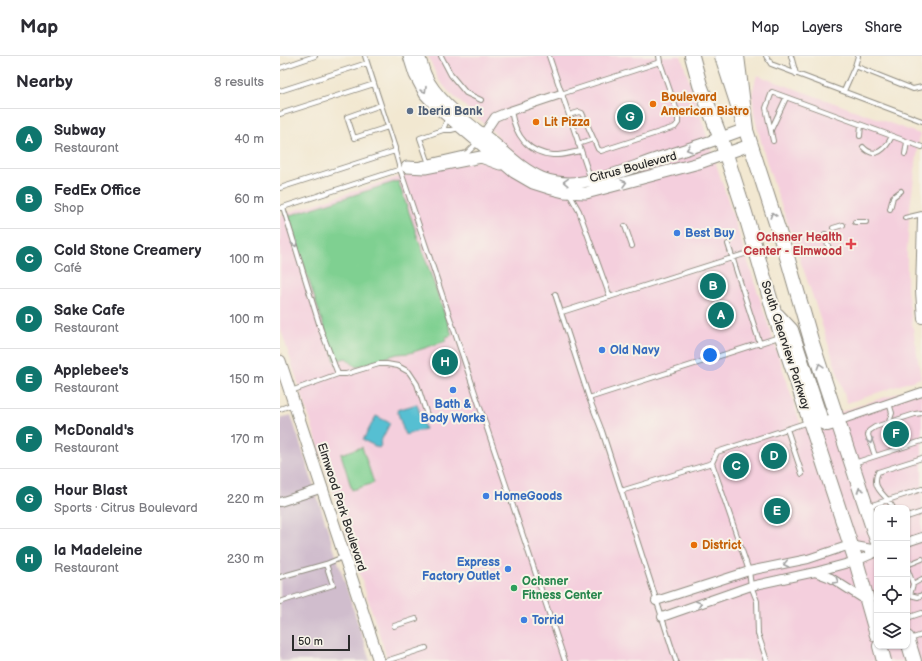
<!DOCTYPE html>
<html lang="en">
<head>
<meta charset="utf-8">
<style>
  :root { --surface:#fff; --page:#f7f7f7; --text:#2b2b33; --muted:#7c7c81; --line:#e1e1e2; --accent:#0f766e }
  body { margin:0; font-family:"Balsamiq Sans",sans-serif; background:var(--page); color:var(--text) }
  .controls { position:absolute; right:12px; bottom:12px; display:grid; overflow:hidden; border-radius:8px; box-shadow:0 1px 3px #0004 }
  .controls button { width:36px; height:36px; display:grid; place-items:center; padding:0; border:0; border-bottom:1px solid var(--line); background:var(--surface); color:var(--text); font:20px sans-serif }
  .scale { position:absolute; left:12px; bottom:10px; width:58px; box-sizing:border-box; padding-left:4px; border:2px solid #2b2b2b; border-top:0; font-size:11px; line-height:14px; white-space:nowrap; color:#2b2b2b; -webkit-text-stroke:3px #f7f3e8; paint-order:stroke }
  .you { position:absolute; left:430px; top:299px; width:14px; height:14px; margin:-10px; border:3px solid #fff; border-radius:50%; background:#1a73e8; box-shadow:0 0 0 6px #1a73e833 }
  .badge { display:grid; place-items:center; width:26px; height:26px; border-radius:50%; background:var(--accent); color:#fff; font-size:13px; font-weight:700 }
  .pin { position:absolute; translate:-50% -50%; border:2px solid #fff; box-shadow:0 1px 4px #0006 }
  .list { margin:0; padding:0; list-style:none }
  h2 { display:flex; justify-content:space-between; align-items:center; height:52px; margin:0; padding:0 16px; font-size:17px }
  h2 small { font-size:13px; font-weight:400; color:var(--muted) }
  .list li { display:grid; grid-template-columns:26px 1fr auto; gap:12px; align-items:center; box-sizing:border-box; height:60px; padding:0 16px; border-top:1px solid var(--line) }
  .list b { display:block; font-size:15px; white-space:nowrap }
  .list p { margin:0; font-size:13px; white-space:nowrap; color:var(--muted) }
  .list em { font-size:13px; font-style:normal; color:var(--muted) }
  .icon { flex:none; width:22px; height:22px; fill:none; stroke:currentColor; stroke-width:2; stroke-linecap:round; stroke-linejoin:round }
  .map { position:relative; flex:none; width:642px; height:605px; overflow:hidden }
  header { display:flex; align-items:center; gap:24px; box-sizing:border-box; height:56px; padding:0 20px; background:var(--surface); border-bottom:1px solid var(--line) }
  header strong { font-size:19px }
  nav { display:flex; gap:22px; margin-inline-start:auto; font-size:14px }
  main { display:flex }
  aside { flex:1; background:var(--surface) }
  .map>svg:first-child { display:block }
</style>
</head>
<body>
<header>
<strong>Map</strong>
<nav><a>Map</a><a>Layers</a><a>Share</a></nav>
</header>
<main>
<aside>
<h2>Nearby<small>8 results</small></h2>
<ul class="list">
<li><span class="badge">A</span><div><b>Subway</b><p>Restaurant</p></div><em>40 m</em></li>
<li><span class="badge">B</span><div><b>FedEx Office</b><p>Shop</p></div><em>60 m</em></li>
<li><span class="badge">C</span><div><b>Cold Stone Creamery</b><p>Café</p></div><em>100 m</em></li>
<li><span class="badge">D</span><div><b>Sake Cafe</b><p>Restaurant</p></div><em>100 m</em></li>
<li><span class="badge">E</span><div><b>Applebee's</b><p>Restaurant</p></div><em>150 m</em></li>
<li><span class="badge">F</span><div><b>McDonald's</b><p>Restaurant</p></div><em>170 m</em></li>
<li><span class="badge">G</span><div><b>Hour Blast</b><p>Sports · Citrus Boulevard</p></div><em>220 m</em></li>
<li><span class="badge">H</span><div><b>la Madeleine</b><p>Restaurant</p></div><em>230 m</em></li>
</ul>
</aside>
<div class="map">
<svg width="642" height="605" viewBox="0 0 642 605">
  <rect width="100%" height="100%" fill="#f7f3e8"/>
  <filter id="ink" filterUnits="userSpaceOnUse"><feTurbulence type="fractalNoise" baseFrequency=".025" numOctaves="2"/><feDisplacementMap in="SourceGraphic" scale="8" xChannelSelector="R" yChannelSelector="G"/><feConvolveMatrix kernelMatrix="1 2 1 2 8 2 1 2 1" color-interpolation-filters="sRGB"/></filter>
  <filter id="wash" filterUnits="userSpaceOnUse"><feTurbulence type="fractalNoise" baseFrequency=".012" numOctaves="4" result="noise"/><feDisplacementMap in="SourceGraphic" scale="16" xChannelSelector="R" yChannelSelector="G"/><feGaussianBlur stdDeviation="0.9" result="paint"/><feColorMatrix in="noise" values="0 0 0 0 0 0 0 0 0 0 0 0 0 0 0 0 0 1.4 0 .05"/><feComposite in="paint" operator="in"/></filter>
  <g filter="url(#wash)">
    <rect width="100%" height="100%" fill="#f2e8d1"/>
    <!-- built -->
    <path fill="#f4cfdd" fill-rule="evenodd" d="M148 0H401L521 369 642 329V605H108L0 271V159L118 121 201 104 219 81 169 36 158 23ZM597 452H627V590H597Z
      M477 19 640 78 630 151 627 195V235L641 322 567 347 535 247 487 108 474 59 472 38Z"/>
    <!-- industrial -->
    <path fill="#d0bdcd" d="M11 359 90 605H0V363Z"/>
    <!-- green -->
    <path fill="#7fd091" stroke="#557e5e" d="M118 125 172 279 166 281V285L130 297 117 298 76 311 66 302 55 305 8 160Z
      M82 391 94 427 72 434 61 398Z"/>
    <!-- water -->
    <path fill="#56bfd2" stroke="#40757e" d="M137 348 145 373 125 379 117 354Z
      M96 360 110 367 100 387 101 389 99 392 83 384Z"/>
  </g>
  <g filter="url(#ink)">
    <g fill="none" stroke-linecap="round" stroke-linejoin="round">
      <defs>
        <path id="service" d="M161 0 171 19 186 37 201 44
          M269 0 311 124
          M486 0 491 8 642 65
          M511 0 516 18
          M575 10 578 0
          M0 12 35 0
          M0 35 87 7
          M564 35 575 10 633 33 642 31
          M281 38 380 6 379 0
          M101 49 67 61 74 82 108 71
          M231 55C235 78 247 97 273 99 281 100 292 96 301 95
          M0 58 94 28
          M289 59 299 56 302 57 318 93 321 95 395 71 398 67V58L380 6
          M163 74 168 61
          M491 74 506 42
          M580 80 581 69
          M493 85 486 52 492 36 642 91
          M298 88 313 83
          M583 91C595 104 606 93 612 80
          M115 95 120 113 285 605
          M625 98 627 86
          M148 105 140 82 163 74H171L179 72
          M139 108 187 97 198 86
          M0 132 115 95V92L85 0
          M290 139 299 155 330 241
          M3 151 41 274 58 318
          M0 152 121 113
          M610 153 613 141 621 135
          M625 162 642 158
          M575 166H586
          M345 170 352 190
          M553 172 563 169
          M545 178 549 193
          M448 188 480 288
          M275 238 309 342 322 375 396 605
          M282 256 474 195
          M11 335 58 318H66L99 308H107L118 310 129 316 137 328 147 359
          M309 342 499 281
          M0 353 14 348
          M609 366 612 357 609 347
          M507 373 522 418
          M595 400 588 379 589 375 595 371 635 358 642 357
          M432 407 469 515 471 530 477 545 478 578 487 605
          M574 407 642 385
          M341 435 432 407 437 396 528 366
          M589 450 642 433
          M613 452C607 438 590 434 598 416L642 402
          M627 461 642 456
          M627 509 642 503
          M627 512 633 528
          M0 521 46 508
          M630 539 638 541 642 539
          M627 540 630 539 633 528 642 523
          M0 546 53 529 46 508 63 501
          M627 562 642 557
          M114 570 136 563
          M630 583 642 579
          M106 605 146 592"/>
        <path id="minor" d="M203 79 215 61 227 56 281 38
          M642 162 640 235 642 263
          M557 365 642 336
          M0 446 43 432
          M627 486 642 481
          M535 516 576 505 597 496
          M376 545 469 515 528 503 570 489 597 494
          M382 561 471 530 535 516 551 522 587 545"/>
        <path id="tertiary" d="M129 0 135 19 145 38 158 52 234 116 253 127 272 133 284 136 306 137 419 107 470 89
          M139 0C142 7 143 14 146 20 156 43 186 66 205 80 224 94 240 113 262 122 301 137 342 114 379 102 408 93 437 84 465 73
          M127 111 145 112 201 101 220 108
          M0 305 99 605"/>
        <path id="trunk" d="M412 0 420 29 441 83 465 157 494 256 576 505 597 579
          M442 0 508 204 531 284 597 484
          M497 259 511 274 541 365 547 368 557 365
          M627 582 634 605
          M600 590 604 605"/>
        <path id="motorway" d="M456 0 465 73"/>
      </defs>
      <!-- service casing -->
      <use href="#service" stroke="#8e8a7e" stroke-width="6"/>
      <!-- minor casing -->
      <use href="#minor" stroke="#8e8a7e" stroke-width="10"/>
      <!-- tertiary casing -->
      <use href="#tertiary" stroke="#8e8a7e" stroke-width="13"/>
      <!-- trunk casing -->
      <use href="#trunk" stroke="#8e8a7e" stroke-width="16"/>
      <!-- motorway casing -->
      <use href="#motorway" stroke="#8e8a7e" stroke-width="18"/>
      <!-- service -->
      <use href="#service" stroke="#fff" stroke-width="4"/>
      <!-- minor -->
      <use href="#minor" stroke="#fff" stroke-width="8"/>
      <!-- tertiary -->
      <use href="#tertiary" stroke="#fff" stroke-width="11"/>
      <!-- trunk -->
      <use href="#trunk" stroke="#fff" stroke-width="14"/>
      <!-- motorway -->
      <use href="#motorway" stroke="#fff" stroke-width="16"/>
    </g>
    <!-- one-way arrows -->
    <defs><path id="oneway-chevron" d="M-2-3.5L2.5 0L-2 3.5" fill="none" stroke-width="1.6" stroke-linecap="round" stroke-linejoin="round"/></defs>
    <g stroke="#a0a0a0">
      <use href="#oneway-chevron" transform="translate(144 34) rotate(59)"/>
      <use href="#oneway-chevron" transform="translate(409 93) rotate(163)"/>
      <use href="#oneway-chevron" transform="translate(286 126) rotate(-178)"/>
      <use href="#oneway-chevron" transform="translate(344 127) rotate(-15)"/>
      <use href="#oneway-chevron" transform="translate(493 159) rotate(-108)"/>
      <use href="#oneway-chevron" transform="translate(15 188) rotate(73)"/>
      <use href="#oneway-chevron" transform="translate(540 310) rotate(-108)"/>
      <use href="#oneway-chevron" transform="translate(590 385) rotate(74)"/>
      <use href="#oneway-chevron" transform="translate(580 434) rotate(-109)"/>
      <use href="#oneway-chevron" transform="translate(506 508) rotate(168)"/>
      <use href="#oneway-chevron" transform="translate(556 525) rotate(31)"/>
      <use href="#oneway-chevron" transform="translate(419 548) rotate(-19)"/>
    </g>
  </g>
  <!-- markers -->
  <g fill="#e8710a" stroke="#f7f3e8" stroke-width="1.5">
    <circle cx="373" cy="48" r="4"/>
    <circle cx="256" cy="66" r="4"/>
    <circle cx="414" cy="489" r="4"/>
  </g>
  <circle fill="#5c6f8a" stroke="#f7f3e8" stroke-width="1.5" cx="130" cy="55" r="4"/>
  <g fill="#3f7fe0" stroke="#f7f3e8" stroke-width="1.5">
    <circle cx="397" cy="177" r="4"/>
    <circle cx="322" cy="294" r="4"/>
    <circle cx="173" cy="334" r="4"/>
    <circle cx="206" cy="440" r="4"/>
    <circle cx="228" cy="513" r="4"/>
    <circle cx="244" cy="564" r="4"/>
  </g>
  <path fill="#e0444e" stroke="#f7f3e8" stroke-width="1.5" d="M569 182h4v4h4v4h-4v4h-4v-4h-4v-4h4z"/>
  <circle fill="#2e9e5b" stroke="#f7f3e8" stroke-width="1.5" cx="234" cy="532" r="4"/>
  <g text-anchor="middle" stroke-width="4" stroke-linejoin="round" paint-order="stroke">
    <!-- food labels -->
    <g font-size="12" font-weight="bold" fill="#c56008" stroke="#f7f3e8" text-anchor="start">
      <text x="381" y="45">Boulevard<tspan x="381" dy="14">American Bistro</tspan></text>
      <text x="264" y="70">Lit Pizza</text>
      <text x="422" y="493">District</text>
    </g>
    <!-- service labels -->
    <g font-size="12" font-weight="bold" fill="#4e5e75" stroke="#f7f3e8" text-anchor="start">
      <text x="138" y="59">Iberia Bank</text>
    </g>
    <!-- street labels -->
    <g font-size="12" fill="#2b2b2b" stroke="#f7f3e8">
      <text transform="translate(353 111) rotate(-15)" y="4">Citrus Boulevard</text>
      <text transform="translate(506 289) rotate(72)" y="4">South Clearview Parkway</text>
      <text transform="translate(62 451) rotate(72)" y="4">Elmwood Park Boulevard</text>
    </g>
    <!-- shop labels -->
    <g font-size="12" font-weight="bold" fill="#366cbe" stroke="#f7f3e8" text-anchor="start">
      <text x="405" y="181">Best Buy</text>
      <text x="330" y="298">Old Navy</text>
      <text x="173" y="352" text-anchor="middle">Bath &amp;<tspan x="173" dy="14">Body Works</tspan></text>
      <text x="214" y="444">HomeGoods</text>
      <text x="220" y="510" text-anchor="end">Express<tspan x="220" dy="14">Factory Outlet</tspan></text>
      <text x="252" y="568">Torrid</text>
    </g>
    <!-- health labels -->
    <g font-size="12" font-weight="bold" fill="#be3a42" stroke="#f7f3e8" text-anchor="end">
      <text x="562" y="185">Ochsner Health<tspan x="562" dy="14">Center - Elmwood</tspan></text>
    </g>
    <!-- leisure labels -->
    <g font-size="12" font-weight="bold" fill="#27864d" stroke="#f7f3e8" text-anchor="start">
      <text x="242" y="529">Ochsner<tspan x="242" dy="14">Fitness Center</tspan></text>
    </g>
  </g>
</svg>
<div class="controls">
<button>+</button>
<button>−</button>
<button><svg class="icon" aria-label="locate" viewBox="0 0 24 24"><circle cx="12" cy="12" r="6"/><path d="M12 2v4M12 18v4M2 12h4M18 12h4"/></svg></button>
<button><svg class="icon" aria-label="layers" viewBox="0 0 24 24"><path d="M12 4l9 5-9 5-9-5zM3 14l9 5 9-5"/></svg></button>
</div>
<div class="scale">50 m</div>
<div class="you"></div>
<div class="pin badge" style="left:441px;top:259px">A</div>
<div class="pin badge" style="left:433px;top:230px">B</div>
<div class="pin badge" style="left:456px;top:410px">C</div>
<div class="pin badge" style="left:494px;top:400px">D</div>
<div class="pin badge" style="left:497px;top:455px">E</div>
<div class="pin badge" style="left:616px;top:378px">F</div>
<div class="pin badge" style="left:350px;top:61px">G</div>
<div class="pin badge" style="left:165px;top:306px">H</div>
</div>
</main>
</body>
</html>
